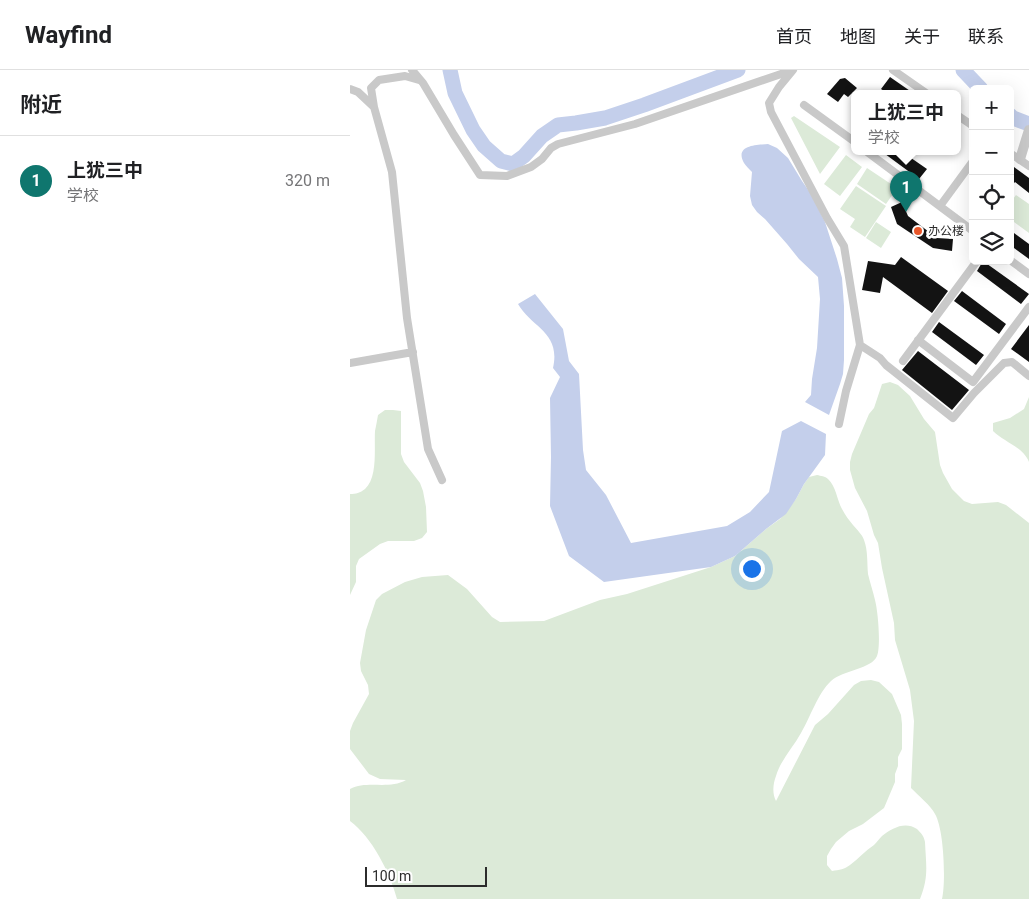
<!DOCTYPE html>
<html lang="zh">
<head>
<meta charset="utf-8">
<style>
  :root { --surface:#fff; --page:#f2f2f2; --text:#202124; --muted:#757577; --line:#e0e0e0; --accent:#0f766e }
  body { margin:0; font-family:Roboto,"Noto Sans SC",sans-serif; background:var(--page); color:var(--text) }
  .controls { position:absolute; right:15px; top:15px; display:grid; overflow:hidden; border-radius:8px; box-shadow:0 5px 20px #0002 }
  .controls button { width:45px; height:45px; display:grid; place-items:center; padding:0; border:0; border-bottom:1px solid var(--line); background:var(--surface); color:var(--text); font:25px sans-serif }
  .scale { position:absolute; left:15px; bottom:12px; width:122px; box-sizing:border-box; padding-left:5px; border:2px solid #2c2c2c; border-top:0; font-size:14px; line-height:18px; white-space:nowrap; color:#2c2c2c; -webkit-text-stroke:4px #fff; paint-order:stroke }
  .you { position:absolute; left:401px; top:498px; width:18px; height:18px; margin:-12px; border:4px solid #fff; border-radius:50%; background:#1a73e8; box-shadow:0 0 0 8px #1a73e833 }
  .badge { display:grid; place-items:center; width:32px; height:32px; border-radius:50%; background:var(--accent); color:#fff; font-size:16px; font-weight:700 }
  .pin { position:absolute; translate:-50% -41px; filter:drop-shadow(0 1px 2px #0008) }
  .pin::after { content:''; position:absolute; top:26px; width:18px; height:15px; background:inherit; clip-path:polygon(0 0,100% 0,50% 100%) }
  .popup { position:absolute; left:501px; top:20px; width:110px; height:65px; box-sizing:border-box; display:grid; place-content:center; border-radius:8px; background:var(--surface); filter:drop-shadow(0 1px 4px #0005); font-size:16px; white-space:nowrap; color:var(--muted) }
  .popup b { font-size:19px; color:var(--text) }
  .popup::after { content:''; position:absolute; left:50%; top:100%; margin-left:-10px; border:10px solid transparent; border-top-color:var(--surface) }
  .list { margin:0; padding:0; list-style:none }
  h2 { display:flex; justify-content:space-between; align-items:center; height:65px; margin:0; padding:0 20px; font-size:21px }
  h2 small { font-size:16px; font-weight:400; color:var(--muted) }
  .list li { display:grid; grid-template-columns:32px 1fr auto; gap:15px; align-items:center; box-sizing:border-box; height:90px; padding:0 20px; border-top:1px solid var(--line) }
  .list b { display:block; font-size:19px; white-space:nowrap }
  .list p { margin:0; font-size:16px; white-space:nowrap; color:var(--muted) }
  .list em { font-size:16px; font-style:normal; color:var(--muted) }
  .icon { flex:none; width:28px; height:28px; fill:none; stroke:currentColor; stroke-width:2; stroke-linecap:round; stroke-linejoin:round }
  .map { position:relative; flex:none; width:679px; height:829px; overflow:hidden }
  header { display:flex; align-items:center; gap:30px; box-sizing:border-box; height:70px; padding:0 25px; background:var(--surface); border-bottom:1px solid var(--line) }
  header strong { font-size:24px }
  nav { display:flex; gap:28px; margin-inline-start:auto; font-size:18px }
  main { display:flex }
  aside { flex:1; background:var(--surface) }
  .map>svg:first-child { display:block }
</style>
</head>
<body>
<header>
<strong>Wayfind</strong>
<nav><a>首页</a><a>地图</a><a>关于</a><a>联系</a></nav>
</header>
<main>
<aside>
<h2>附近<small></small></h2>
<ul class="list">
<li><span class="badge">1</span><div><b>上犹三中</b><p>学校</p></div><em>320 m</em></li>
</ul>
</aside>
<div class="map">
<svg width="679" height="829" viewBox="0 0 679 829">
  <rect width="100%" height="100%" fill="#fff"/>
  <!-- green -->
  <path fill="#dcead8" d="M444 46 490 77 470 104 441 48Z
    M496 85 512 97 490 126 474 114Z
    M517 98 547 118 536 134 507 114Z
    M506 116 536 136 515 167 500 157 505 149 490 139Z
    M666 125 679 134V163L660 149V133Z
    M526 152 541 162 531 178 516 168Z
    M540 312 548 315 560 326 574 349 585 362 590 395 593 403 602 419 614 431 622 434 648 432 656 435 679 453V829H592C596 812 594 759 585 744 581 736 568 725 561 718L564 651 560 620 545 570 544 553 532 498 528 473 524 465 517 441 505 418 500 400V392L502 384 519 344 524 338 532 314Z
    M679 327V392C673 377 654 372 643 361V353L660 348 674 339Z
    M35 340H43L51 341V384L54 392 70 413 73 421 76 437 77 462 72 468 64 471H38L30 474 9 489 6 496V512L0 525V424C6 424 10 423 15 419 28 407 24 378 25 361 26 356 27 351 28 345Z
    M467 405C471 406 475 406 478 409 486 416 487 430 492 439 495 445 499 450 503 455 507 460 512 464 514 470 518 480 517 493 518 504 520 513 523 521 525 530 528 541 531 576 527 586 522 599 493 600 481 611 468 623 460 648 451 663 443 678 431 689 426 706 423 714 422 723 426 731L465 655 478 644 504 615 511 611 521 610 529 612 542 624 551 645 552 654V679L548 687V696L545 704V712L534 738 513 754 499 761 486 772 481 779 477 786V795L482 801C489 800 495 799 500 795 508 789 515 781 524 775 527 772 529 769 532 766 542 758 555 751 567 759 571 763 574 766 575 772 576 795 579 807 570 829H47C40 803 22 767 0 751V719C17 710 39 720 56 710L30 709 19 704 0 679V661L3 653 19 624 18 615 11 601 10 593 16 560 26 530 32 524 55 512 72 507 98 505 117 519 142 547 150 552 194 551 250 530 277 524 361 497 385 486 416 459 430 449 446 429 454 414 459 407Z"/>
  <!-- water -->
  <path fill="#c4cfeb" d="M418 74 427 78 438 88 452 111 461 124 475 152 487 189 492 208 494 236V290L493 304 490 314 479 345 455 332 461 325 462 309 467 278 470 229 468 207 449 189 437 174 415 149 407 142 402 135 400 126 402 102C399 99 396 96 394 93 384 75 407 75 418 74Z
    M185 224 213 259 219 291 229 304 233 380 236 400 256 425 281 473 377 456 400 442 419 422 432 361 451 351 476 364 475 385 454 414 446 429 436 444 416 459 385 486 361 497 254 512 219 486 200 436 201 387 200 328 210 307 203 298C211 262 182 258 168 234Z"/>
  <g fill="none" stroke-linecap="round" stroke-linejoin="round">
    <!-- river -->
    <path stroke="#c4cfeb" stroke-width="15" d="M100 0 105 23 123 60 134 76 151 91 163 94 174 86 192 66 208 55 226 53 255 48 294 35 388 0
      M613 0 631 19
      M660 45 663 48 679 54"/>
  </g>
  <!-- building -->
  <path fill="#131313" d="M540 7 563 23H537L531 19Z
    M495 8 507 18 498 27 494 24 488 32 477 24 490 9Z
    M531 81H551L577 99 569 109Z
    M660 94 679 108V123L665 112 660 118Z
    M552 132 558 146 587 168 603 169 602 181 583 178 547 154 541 137Z
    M660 160 679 174V189L660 175Z
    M551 187 598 221 582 243 533 207 530 223 512 220 518 191 545 195Z
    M633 191 679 224 671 234 627 201Z
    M612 221 656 254 649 264 604 231Z
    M589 252 634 285 626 295 582 262Z
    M679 255V292L661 279Z
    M568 281 619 320 602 340 552 300Z"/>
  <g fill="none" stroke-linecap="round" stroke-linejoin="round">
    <!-- minor -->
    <path stroke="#c9c9c9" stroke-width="8" d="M62 0 73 13 104 65 130 105 157 106 181 97 192 89 201 78 208 74 285 54 434 3 438 0
      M443 0 429 17 419 33 421 42 477 148 494 176 510 275 530 288 536 295 603 348 624 323 654 293 662 292 679 306
      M543 0 576 23
      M0 19 8 22 24 37 42 102 57 248 78 379 92 410
      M454 35 505 72
      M24 37 21 18 29 10 55 6 69 10
      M607 45 623 56
      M516 81 623 161
      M660 83 679 96
      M590 136 623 91
      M660 190 679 204
      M568 270 623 312 679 237
      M553 291 627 191
      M0 293 63 282
      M489 354 496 321 510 275"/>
    <!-- tertiary -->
    <path stroke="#c9c9c9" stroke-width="10" d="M670 89 679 60"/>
  </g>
  <!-- markers -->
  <circle fill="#e85629" stroke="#fff" stroke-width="2" cx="568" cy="161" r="5"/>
  <g text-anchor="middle" stroke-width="5" stroke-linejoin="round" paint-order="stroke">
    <!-- poi labels -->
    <g font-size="12" fill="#2c2c2c" stroke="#fff" text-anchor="start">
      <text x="578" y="165">办公楼</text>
    </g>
  </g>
</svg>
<div class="controls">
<button>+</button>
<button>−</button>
<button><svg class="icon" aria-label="locate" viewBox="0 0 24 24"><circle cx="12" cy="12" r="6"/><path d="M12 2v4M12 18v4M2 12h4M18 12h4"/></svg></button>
<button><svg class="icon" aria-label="layers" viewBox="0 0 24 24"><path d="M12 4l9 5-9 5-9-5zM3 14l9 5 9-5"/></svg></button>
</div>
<div class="scale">100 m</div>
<div class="you"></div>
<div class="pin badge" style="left:556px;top:142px">1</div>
<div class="popup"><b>上犹三中</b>学校</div>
</div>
</main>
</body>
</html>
